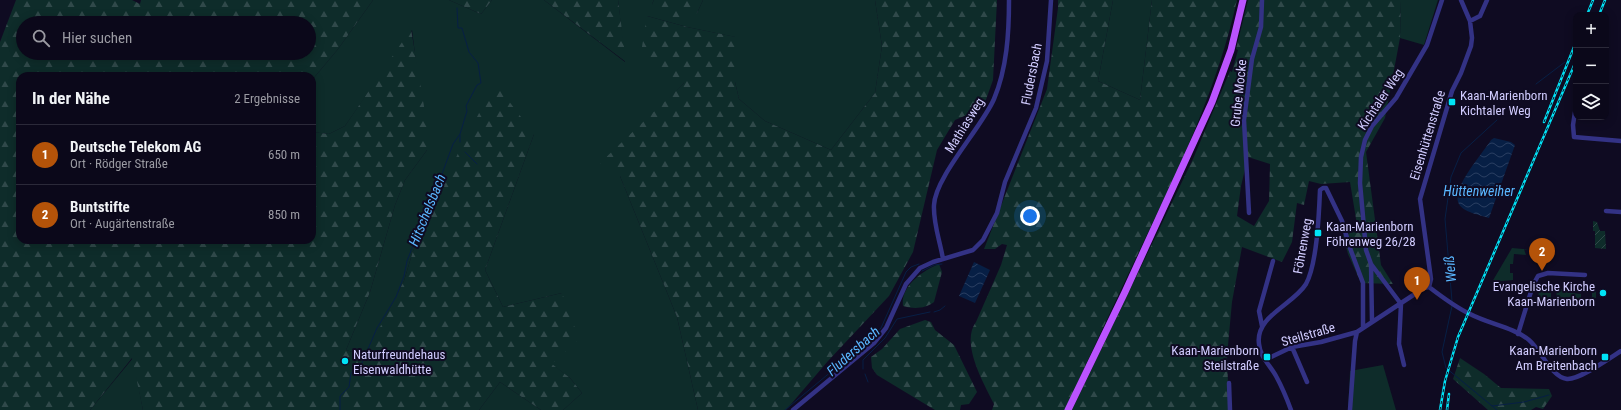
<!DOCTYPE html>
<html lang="de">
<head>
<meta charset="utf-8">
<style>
  :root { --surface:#0b081a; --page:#141123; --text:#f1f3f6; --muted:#9a9aa2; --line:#2b2939; --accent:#b45309 }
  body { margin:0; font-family:"Roboto Condensed",sans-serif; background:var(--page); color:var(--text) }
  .controls { position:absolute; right:12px; top:12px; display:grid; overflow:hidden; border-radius:8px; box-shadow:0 2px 10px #0003 }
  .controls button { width:36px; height:36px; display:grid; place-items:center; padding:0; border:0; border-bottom:1px solid var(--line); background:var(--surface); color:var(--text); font:20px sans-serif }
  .you { position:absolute; left:1030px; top:216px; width:14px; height:14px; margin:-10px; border:3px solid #fff; border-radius:50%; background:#1a73e8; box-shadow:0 0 0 6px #1a73e833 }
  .badge { display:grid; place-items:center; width:26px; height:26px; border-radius:50%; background:var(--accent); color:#fff; font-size:13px; font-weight:700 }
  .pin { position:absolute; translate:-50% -33px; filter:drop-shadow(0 1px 2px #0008) }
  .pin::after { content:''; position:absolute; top:21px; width:14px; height:12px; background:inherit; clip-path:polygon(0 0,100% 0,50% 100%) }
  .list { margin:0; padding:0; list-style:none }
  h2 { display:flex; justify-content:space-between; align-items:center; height:52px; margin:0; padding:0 16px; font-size:17px }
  h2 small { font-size:13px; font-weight:400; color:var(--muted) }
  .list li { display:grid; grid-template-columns:26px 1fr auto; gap:12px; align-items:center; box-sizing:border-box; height:60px; padding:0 16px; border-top:1px solid var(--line) }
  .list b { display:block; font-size:15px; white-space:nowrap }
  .list p { margin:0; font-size:13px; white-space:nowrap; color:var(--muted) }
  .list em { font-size:13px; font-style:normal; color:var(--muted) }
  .icon { flex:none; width:22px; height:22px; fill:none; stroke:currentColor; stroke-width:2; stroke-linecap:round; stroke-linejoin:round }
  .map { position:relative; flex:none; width:1621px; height:410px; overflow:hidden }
  .search { position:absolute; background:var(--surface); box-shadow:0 2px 10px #0003; left:16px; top:16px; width:300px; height:44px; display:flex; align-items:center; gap:10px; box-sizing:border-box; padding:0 14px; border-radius:22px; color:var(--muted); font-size:15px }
  .panel { position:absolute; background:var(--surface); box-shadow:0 2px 10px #0003; left:16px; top:72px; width:300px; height:172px; border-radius:12px }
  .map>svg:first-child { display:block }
</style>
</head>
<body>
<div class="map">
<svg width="1621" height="410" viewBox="0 0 1621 410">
  <defs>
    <pattern id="forest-firs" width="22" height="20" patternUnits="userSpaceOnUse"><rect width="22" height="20" fill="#0e2c2a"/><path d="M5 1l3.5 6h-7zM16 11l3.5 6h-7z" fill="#30494a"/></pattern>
    <pattern id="garden-furrows" width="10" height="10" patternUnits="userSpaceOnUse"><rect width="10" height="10" fill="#0e2c2a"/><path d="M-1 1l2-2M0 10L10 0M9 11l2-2" fill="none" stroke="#30494a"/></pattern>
    <pattern id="water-waves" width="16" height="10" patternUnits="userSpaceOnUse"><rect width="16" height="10" fill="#071f45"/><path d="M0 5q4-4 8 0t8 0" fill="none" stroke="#2a3e61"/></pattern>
  </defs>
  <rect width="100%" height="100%" fill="#0f0b22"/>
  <!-- green -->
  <path fill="#0e2c2a" d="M373 0H449L481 14 492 0H544L625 62 618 0H654L652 4 697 13 703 0H875L882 46 875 93 831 150 765 121 739 99 735 82V37L687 27 647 16 684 83 660 107 620 176 677 317 698 410H563L582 393 570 378 551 364 562 293 503 307 485 270 534 134 429 220 413 251 404 281 366 356 346 350 370 292 395 205 405 180 427 150 412 30 345 126 329 134 312 132V80L338 49Z
    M1113 0H1152L1140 100 1098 81Z
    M1401 0H1438L1424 45 1400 38Z
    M1512 248 1533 250 1524 249 1526 255 1514 254 1513 264H1510V273H1513V280L1492 282Z
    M1557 283H1559V289H1572V293L1581 294V298L1587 300 1592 297V286L1596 283V298L1556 307Z
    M1539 286H1551V304H1538Z
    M133 358 143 410H90Z
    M1383 365 1396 410H1348L1350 371Z
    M500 382 541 410H479Z"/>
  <!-- forest -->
  <path fill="url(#forest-firs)" fill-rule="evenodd" d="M16 0H132L140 4 141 0H373L338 49 312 80V76H20V240H312V132L329 134 345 126 411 29 430 142 427 150 405 180 395 205 370 292 346 350 365 356 404 281 413 251 460 149 495 83 534 134 485 270 503 307 562 293 579 339 552 364 570 378 582 393 563 410H541L500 382 479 410H143L132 358 90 410H0V42ZM23 23H309V53H23Z
    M449 0H492L481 14Z
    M544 0H618L626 62Z
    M654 0H703L697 13 674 21 652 4Z
    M875 0H997L993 80 983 108 955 120 937 150 913 252 889 296 828 361 786 410H698L677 317 620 176 600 163 684 83 640 59 647 16 687 27 736 37 735 82 739 99 765 121 831 150 875 93 882 46Z
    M1058 0H1113L1098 81 1140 100 1152 0H1237C1218 86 1180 166 1142 245 1116 300 1090 355 1065 410H992L994 404C984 384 960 343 976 322L1001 265 1007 245 1002 244 995 249H984L1047 89 1058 8Z
    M1248 0H1401L1400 38 1385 118 1366 152 1381 265 1393 284 1361 283 1348 254 1343 235 1358 231 1350 182 1321 184 1309 181 1304 205 1297 203 1292 242 1282 262 1242 247 1232 302 1227 356 1229 410H1072L1193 159 1230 71 1232 72 1238 50 1236 49ZM1248 157 1270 164 1269 201 1254 226 1237 216 1241 186Z
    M939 264 942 272 934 302C925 309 913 309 903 306 900 286 924 270 939 264Z
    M925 320 931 322 935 330 954 345 977 392 969 404 961 405 960 410H935L877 375 872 368 871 357 882 349 900 329Z
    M1460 358 1484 374 1501 388 1549 389 1552 396 1543 409 1536 407 1531 410H1488L1453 379Z"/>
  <!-- garden -->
  <path fill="url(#garden-furrows)" d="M1593 221 1597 222 1600 231H1605L1606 249 1595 248V231H1593Z"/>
  <!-- water -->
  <path fill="url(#water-waves)" d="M1494 138 1511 142 1515 145 1489 218C1480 215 1463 212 1459 204 1450 189 1484 152 1491 140Z
    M974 262 990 270 975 303 959 296Z"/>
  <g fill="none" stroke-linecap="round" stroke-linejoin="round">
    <!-- stream -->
    <path stroke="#071f45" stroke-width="1" d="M1536 84 1565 62
      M460 135V142
      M465 152 477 164
      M922 271 934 265 942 264
      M1452 301 1445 219 1451 177 1461 153 1497 120
      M1452 306 1442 352 1446 368 1497 410
      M934 312 940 310 945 306
      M863 369V360L885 338 897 319 930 312
      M865 374 868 382
      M1492 406 1524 402 1549 395
      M340 410V396L349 387 351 373 362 363 377 328 396 297 404 276 407 261 430 202 435 193 453 144 460 134 467 111 466 106 477 85 481 83 478 63 469 52 462 28H458L457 8
      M785 410 862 346 881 328 906 272 911 267 919 264"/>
    <!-- street -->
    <path stroke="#333285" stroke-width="4.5" d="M1470 21 1480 16 1487 0
      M1575 112 1573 125 1574 137 1621 141
      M1606 211 1621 212
      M1249 213 1244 120 1252 59 1261 27 1262 0
      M943 259C940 241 933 223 934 205 935 177 982 127 994 99 1007 68 1009 33 1009 0
      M1371 264 1372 321
      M1429 287 1431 279 1420 199 1452 91 1461 73 1471 46 1472 38 1470 21 1461 0
      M1429 287C1442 297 1455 307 1470 314 1489 324 1513 327 1529 340 1541 350 1551 377 1567 379 1579 380 1610 358 1621 351
      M1401 304 1371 264 1366 250 1360 183 1361 157 1365 140 1372 126 1396 98 1427 45 1442 0
      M1401 304 1399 344 1404 365
      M1262 326 1259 311 1273 261
      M1518 334 1533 285 1538 276 1548 273 1585 275
      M1292 347 1307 382
      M1265 360 1292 347 1321 342 1357 332
      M1229 383 1230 410
      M793 410 874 343 886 328 906 284 920 268 933 262 973 250 983 240 997 213 1005 182 1036 108 1047 61 1051 0
      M1291 410C1287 399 1282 387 1276 376 1270 365 1260 357 1259 344 1255 316 1293 305 1306 284 1317 264 1319 214 1320 190L1323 188H1326L1342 221 1350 248 1363 283V327
      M1350 410 1355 341 1357 332 1424 288 1429 287"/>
    <!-- primary -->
    <path stroke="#bb53ff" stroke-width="7" d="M1068 410 1125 292 1212 102 1231 50 1243 0"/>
    <defs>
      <path id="rail" d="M1587 15 1593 0
        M1599 15 1605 0
        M1544 122 1576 42
        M1440 410 1445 381 1458 337 1576 61
        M1447 410 1449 394"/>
    </defs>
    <!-- rail casing -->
    <use href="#rail" stroke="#00e4f7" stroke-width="2.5"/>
    <!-- rail -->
    <use href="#rail" stroke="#0f0b22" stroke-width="1" stroke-dasharray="3" stroke-linecap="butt"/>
  </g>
  <!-- markers -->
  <g fill="#00e4f7" stroke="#0f0b22" stroke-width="1.5">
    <rect x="1448" y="98" width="8" height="8" rx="2"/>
    <rect x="1314" y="229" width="8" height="8" rx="2"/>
    <circle cx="1603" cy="293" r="4"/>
    <rect x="1263" y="353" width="8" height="8" rx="2"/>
    <rect x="1601" y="353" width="8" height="8" rx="2"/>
    <circle cx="345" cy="361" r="4"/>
  </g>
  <g text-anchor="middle" stroke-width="4" stroke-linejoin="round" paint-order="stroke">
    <!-- street labels -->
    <g font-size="13" fill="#d1ccff" stroke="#0f0b22">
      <text transform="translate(1031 74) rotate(-79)" y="5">Fludersbach</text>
      <text transform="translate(1238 93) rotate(-84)" y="5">Grube Mocke</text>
      <text transform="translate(1380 99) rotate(-56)" y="5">Kichtaler Weg</text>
      <text transform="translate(964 125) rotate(-58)" y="5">Mathiasweg</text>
      <text transform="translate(1427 135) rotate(-73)" y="5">Eisenhüttenstraße</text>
      <text transform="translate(1302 246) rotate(-80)" y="5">Föhrenweg</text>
      <text transform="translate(1308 334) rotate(-16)" y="5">Steilstraße</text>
    </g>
    <!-- poi labels -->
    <g font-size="13" fill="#d1ccff" stroke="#0f0b22" text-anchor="start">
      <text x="1460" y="100">Kaan-Marienborn<tspan x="1460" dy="15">Kichtaler Weg</tspan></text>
      <text x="1326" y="231">Kaan-Marienborn<tspan x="1326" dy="15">Föhrenweg 26/28</tspan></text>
      <text x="1595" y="291" text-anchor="end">Evangelische Kirche<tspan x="1595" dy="15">Kaan-Marienborn</tspan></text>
      <text x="1259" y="355" text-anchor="end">Kaan-Marienborn<tspan x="1259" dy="15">Steilstraße</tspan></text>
      <text x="1597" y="355" text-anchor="end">Kaan-Marienborn<tspan x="1597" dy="15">Am Breitenbach</tspan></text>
      <text x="353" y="359">Naturfreundehaus<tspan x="353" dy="15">Eisenwaldhütte</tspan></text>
    </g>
    <!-- water labels -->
    <g font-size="14" font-style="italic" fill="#5ab7ff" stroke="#0f0b22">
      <text x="1479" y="196">Hüttenweiher</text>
      <text transform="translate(427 210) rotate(-68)" y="5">Hitschelsbach</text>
      <text transform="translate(1450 269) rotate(-96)" y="5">Weiß</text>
      <text transform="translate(853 351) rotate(-42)" y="5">Fludersbach</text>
    </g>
  </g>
</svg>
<div class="controls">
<button>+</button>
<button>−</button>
<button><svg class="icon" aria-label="layers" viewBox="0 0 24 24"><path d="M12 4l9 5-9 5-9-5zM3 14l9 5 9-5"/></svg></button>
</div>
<div class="you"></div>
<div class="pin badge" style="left:1417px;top:300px">1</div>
<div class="pin badge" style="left:1542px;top:271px">2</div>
<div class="search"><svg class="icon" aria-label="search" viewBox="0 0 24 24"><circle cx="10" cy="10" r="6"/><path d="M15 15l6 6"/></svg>Hier suchen</div>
<section class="panel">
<h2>In der Nähe<small>2 Ergebnisse</small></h2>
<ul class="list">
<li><span class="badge">1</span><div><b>Deutsche Telekom AG</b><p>Ort · Rödger Straße</p></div><em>650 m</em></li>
<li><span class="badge">2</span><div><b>Buntstifte</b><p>Ort · Augärtenstraße</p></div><em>850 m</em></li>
</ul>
</section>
</div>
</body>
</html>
